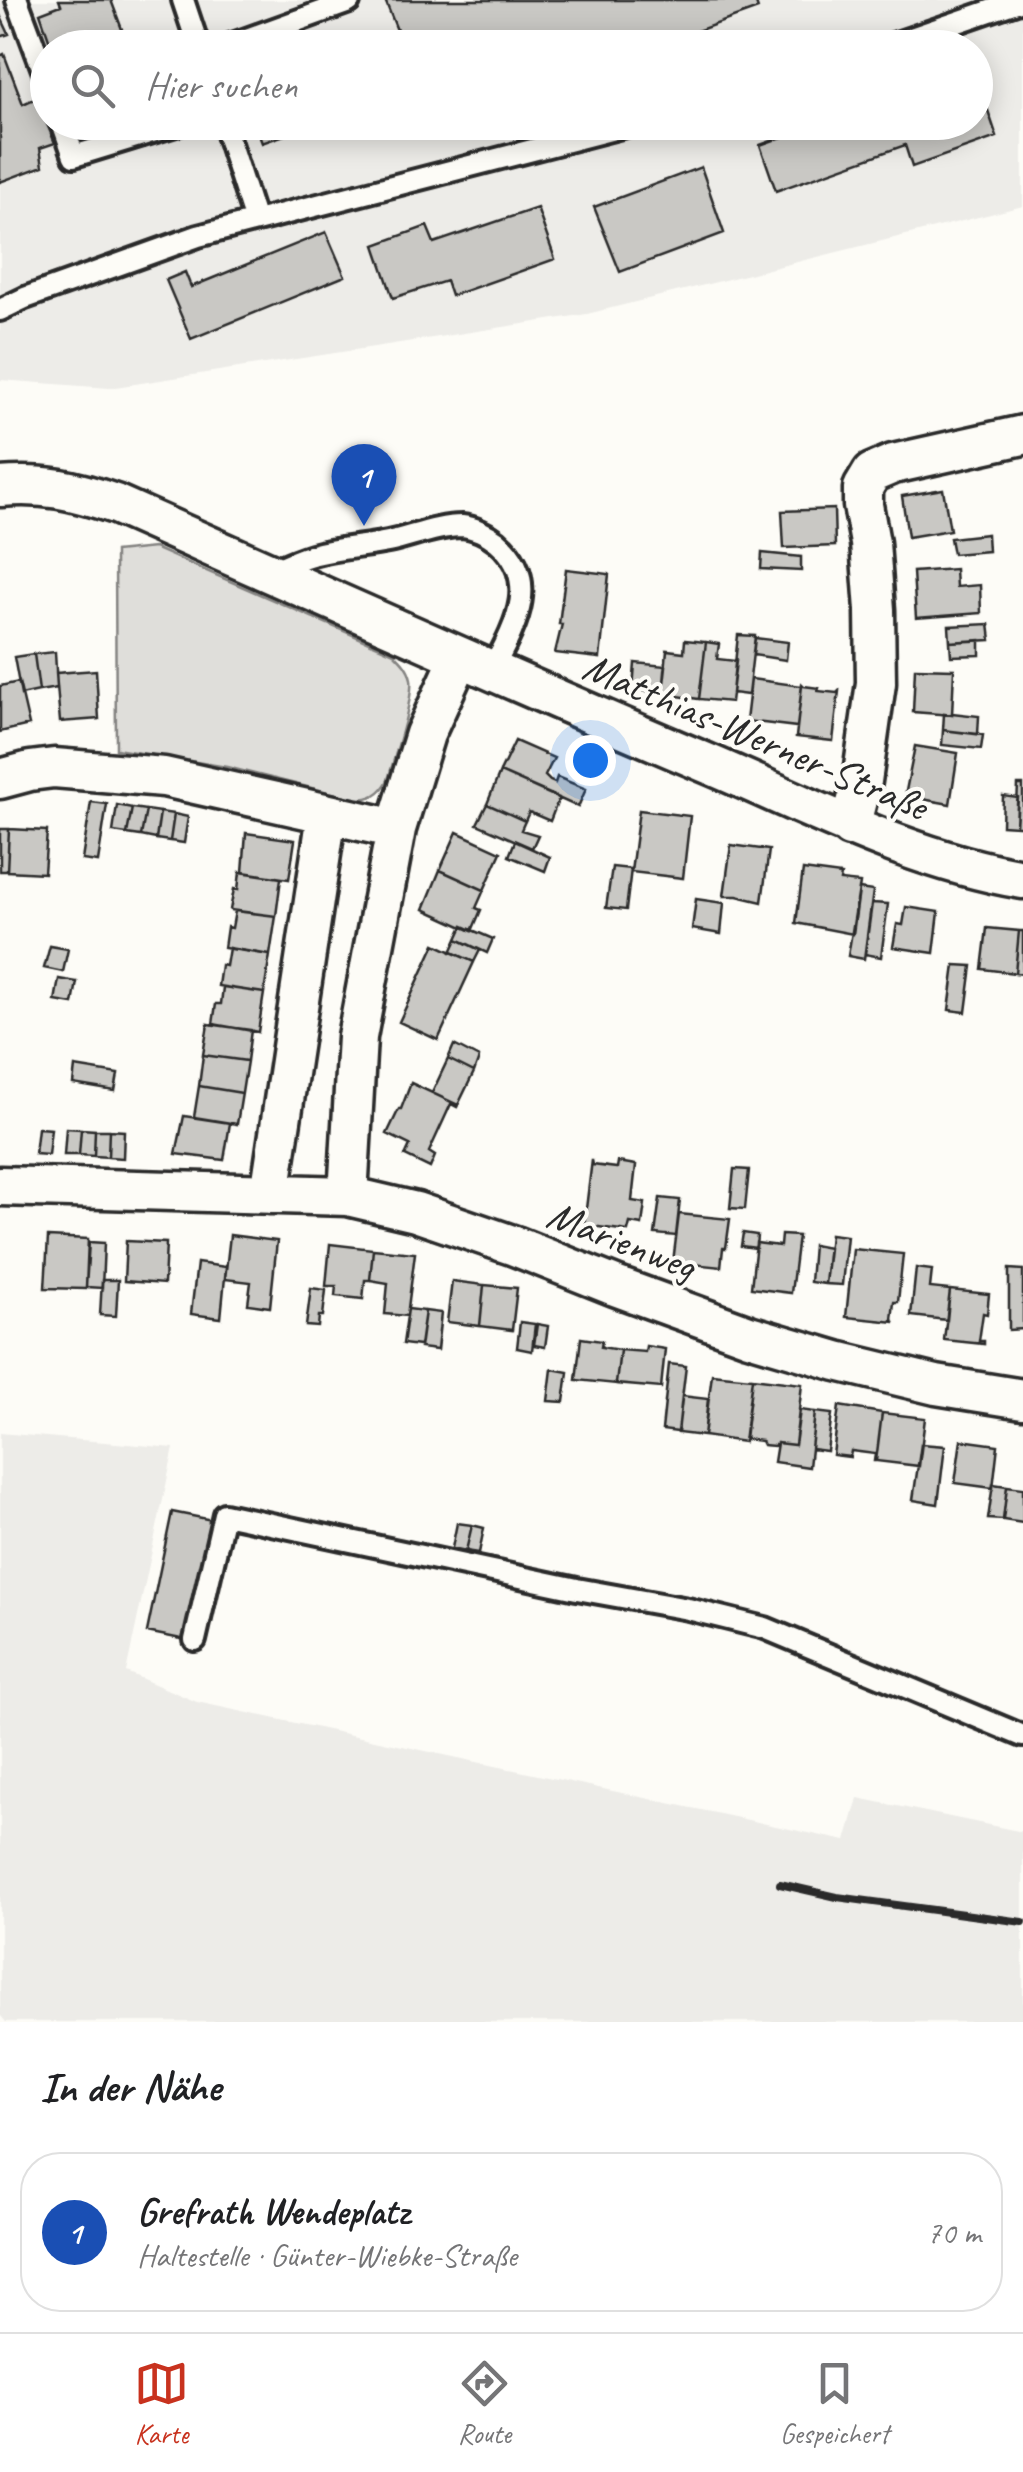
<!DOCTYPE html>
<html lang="de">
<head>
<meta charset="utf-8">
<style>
  :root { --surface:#fff; --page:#f6f6f6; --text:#202124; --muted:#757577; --line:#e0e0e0; --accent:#c8321e }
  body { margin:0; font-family:Caveat,sans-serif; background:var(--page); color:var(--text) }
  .you { position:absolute; left:590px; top:760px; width:35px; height:35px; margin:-25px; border:8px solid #fff; border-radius:50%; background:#1a73e8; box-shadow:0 0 0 15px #1a73e833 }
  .badge { display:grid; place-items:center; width:65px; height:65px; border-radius:50%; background:var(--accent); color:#fff; font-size:32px; font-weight:700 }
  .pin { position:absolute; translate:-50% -82px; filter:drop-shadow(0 2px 5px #0008) }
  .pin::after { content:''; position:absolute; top:52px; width:35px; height:30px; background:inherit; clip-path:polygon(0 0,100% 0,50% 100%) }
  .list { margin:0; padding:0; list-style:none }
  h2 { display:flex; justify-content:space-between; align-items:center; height:130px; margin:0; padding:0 40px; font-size:42px }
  h2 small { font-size:32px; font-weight:400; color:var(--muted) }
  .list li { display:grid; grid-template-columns:65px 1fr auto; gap:30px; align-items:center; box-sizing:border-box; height:160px; margin:0 20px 20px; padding:0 20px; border:2px solid var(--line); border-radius:40px }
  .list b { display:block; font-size:38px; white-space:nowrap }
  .list p { margin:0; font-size:32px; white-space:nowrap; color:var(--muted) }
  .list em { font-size:32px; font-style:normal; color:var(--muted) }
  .icon { flex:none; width:55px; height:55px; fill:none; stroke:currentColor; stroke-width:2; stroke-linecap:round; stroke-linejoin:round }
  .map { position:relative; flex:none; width:1023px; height:2022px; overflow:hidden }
  .search { position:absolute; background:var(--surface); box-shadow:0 5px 25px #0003; left:30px; right:30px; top:30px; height:110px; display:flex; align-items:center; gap:25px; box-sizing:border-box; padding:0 35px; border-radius:55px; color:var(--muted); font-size:38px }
  .sheet { height:310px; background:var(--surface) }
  nav { display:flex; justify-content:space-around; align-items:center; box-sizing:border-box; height:140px; border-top:2px solid var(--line); background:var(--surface); font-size:28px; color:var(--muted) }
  nav a { display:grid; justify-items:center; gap:5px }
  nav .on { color:var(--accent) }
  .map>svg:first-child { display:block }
</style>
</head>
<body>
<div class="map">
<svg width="1023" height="2022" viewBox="0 0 1023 2022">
  <rect width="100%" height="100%" fill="#fdfcf7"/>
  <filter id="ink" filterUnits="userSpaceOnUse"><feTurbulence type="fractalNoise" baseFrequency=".01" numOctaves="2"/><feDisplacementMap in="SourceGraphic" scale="20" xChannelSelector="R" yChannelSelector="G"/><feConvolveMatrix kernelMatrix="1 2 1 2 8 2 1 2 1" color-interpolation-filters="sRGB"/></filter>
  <g filter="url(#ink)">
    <!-- built -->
    <path fill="#edece8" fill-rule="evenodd" d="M0 0H1023V206L587 314 109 388 0 380ZM48 48H976V122H48Z
      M0 1433 174 1448 126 1672 197 1702 846 1841 858 1798 1023 1832V2022H6L0 2015Z"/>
    <!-- green -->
    <path fill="#dfdeda" stroke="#858482" stroke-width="2.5" d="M154 548 394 653C402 661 409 668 411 679 414 698 394 758 388 780 381 794 371 799 356 799L227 767 116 749 115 552Z"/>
    <!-- building -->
    <path fill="#c9c8c4" stroke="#2b2b2b" stroke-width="2.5" d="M59 0H111L129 48H52L40 13 61 5Z
      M385 0H755L758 9 650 48H404Z
      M0 15 9 34 0 37Z
      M4 54 23 104 36 98 55 143 40 148 43 166 0 182V56Z
      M976 75 997 137 912 167 905 145 776 191 760 145 824 122H976Z
      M254 122H321L262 143Z
      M519 122H564L524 137Z
      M701 167 724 233 620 272 594 207Z
      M537 208 555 259 451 296 446 281 393 298 375 245 427 226 434 243Z
      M326 232 345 276 191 339 166 280 185 272 191 287Z
      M943 489 950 530 908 537 902 496Z
      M834 509 835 546 784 548 782 511Z
      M987 534 988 551 953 554 950 538Z
      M762 553 801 557V571L761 569Z
      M566 569 609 574 600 658 555 653 562 624H559Z
      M955 569 956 587 980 585 981 613 916 618 913 572Z
      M989 624 991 640 950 642 949 626Z
      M738 635 755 636 748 695 732 693Z
      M755 638 788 642 786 660 753 655Z
      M685 640 706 642 699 699 663 694 667 650 684 652Z
      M980 640V655L951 656 950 642Z
      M706 642 719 644 717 659 736 661 731 702 699 699Z
      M55 652 57 688 39 691 34 654Z
      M34 654 39 691 21 695 14 657Z
      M635 663 666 666 663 693 633 690Z
      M915 668 954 669 952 715 913 712Z
      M96 670 99 719 60 722 56 673Z
      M751 679 802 686 797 727 746 721Z
      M19 682 29 725 0 732V686Z
      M802 684 804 686 819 688 818 691 837 693 839 691 833 741 796 737Z
      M952 713 979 716 978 734 943 730 944 714 952 715Z
      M943 730 983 735 981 749 942 745Z
      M515 741 554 758 545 776 550 781 555 783 557 777 586 789 578 807 500 772Z
      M915 746 958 753 950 804 905 796Z
      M500 772 559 798 550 821 529 812 525 821 487 804Z
      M1018 785H1023V826H1016Z
      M1003 796 1018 798 1016 826 1002 825Z
      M91 802 107 804 98 862 82 860Z
      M487 804 525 821 521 830 538 835 532 848 477 824Z
      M117 805 132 808 127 834 113 832Z
      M132 808 146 810 141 836 127 834Z
      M146 810 160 812 156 839 141 836Z
      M639 810 690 816 683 878 631 872Z
      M160 812 174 814 170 841 156 839Z
      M174 814 188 817 184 843 170 841Z
      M0 829H9L7 871H0Z
      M9 829 47 831 44 873 7 871Z
      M457 832 501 852 484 890 440 870Z
      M246 833 295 840 289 879 243 872Z
      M515 841 550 857 545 871 509 856Z
      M731 845 769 850 762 902 737 896H724Z
      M612 867 631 869 626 910 606 908Z
      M440 870 484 890 476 908 481 910 472 931 424 909Z
      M803 870 841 875 840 881 860 883 853 934 796 923Z
      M240 872 281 878 276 916 230 910 234 889 238 890Z
      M859 889 873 891 864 959 848 956Z
      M696 899 724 903 721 934 692 929Z
      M872 903 888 904 881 957 865 954Z
      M906 907 939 912 934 953 893 947 897 924 903 925Z
      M235 911 276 916 270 955 224 948 227 927 232 928Z
      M463 926 493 939 487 953 457 939Z
      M987 928 1019 931 1015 973 982 969Z
      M1019 931H1023V974L1015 973Z
      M457 939 480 950 474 962 451 952Z
      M435 944 474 962 438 1040 399 1022Z
      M50 946 68 949 63 972 44 968Z
      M229 948 270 955 264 993 218 986 221 965 226 966Z
      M955 965 972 966 966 1012 949 1010Z
      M59 979 77 982 73 1004 55 1001Z
      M223 987 264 993 258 1032 213 1024 216 1004H221Z
      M208 1024 251 1030 247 1061 203 1055Z
      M454 1045 479 1058 474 1072 448 1059Z
      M203 1055 247 1061 242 1093 199 1086Z
      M448 1059 474 1072 458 1105 432 1093Z
      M75 1067 118 1074 115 1091 73 1084Z
      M411 1083 458 1105 457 1107 451 1104 429 1152 435 1156 430 1168 405 1156 410 1145 387 1134 399 1109H401Z
      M199 1086 242 1093 237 1124 194 1117Z
      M184 1116 230 1123 224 1160 176 1154Z
      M38 1128 51 1129 48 1155 35 1154Z
      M66 1128 81 1129 79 1155H64Z
      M81 1129 95 1130 94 1156 79 1155Z
      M95 1130H109L108 1157 94 1156Z
      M109 1130 124 1131 123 1158 108 1157Z
      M592 1160 593 1165 617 1168 618 1162 636 1165 632 1201 645 1203 642 1225 630 1223 628 1231 584 1225Z
      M734 1169 749 1170 745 1209 730 1208Z
      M660 1198 680 1200 676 1236 655 1234Z
      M679 1214 730 1219 726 1248H723L721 1267 673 1262Z
      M743 1233 757 1235 756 1248 741 1246Z
      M830 1234 847 1236 842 1285 825 1284Z
      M230 1235 277 1241 270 1307 248 1304 251 1282 225 1279Z
      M781 1235 798 1236 791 1293 751 1288 756 1243 780 1246Z
      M48 1237 88 1239 86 1289 45 1288Z
      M126 1241 166 1243 164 1284 124 1281Z
      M89 1242 104 1243 102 1288 86 1287Z
      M330 1244 373 1249 370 1280H365L363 1299 335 1296 336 1286H326Z
      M813 1245 829 1248 825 1284 810 1282Z
      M373 1249 415 1253 407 1316 385 1314 388 1283 370 1280Z
      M853 1249 903 1254 898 1302H894L892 1320 895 1322 846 1317Z
      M197 1263 226 1267 221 1318 191 1314Z
      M916 1268 932 1270 930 1288 950 1290 947 1320 911 1316Z
      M1009 1269 1023 1270V1329L1009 1330Z
      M102 1280H118L116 1316 100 1315Z
      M452 1281 484 1285 480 1326 447 1322Z
      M484 1285 517 1288 512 1330 480 1326Z
      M311 1288 326 1290 323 1316H319L318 1327 306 1326Z
      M950 1290 989 1294 987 1314 983 1313 979 1341H984V1344L944 1340Z
      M408 1309 425 1311 420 1346 403 1344Z
      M425 1311 441 1313 437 1350 420 1348Z
      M520 1322 535 1324 532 1351 517 1348Z
      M537 1324 548 1326 545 1347 534 1345Z
      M581 1338 602 1341 601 1347 620 1350 616 1384 576 1380Z
      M646 1346 665 1349 661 1388 616 1384 620 1350 645 1352Z
      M669 1364 686 1366 678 1432 662 1430Z
      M552 1369 568 1372 564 1402 548 1401Z
      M712 1374 752 1378 744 1442 704 1436Z
      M752 1378 802 1384 795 1445 777 1443 774 1446 763 1445 761 1441 745 1439Z
      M682 1396 708 1399 704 1436 678 1433Z
      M839 1406 882 1413 876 1461H874L875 1454 851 1451 850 1457 833 1455Z
      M800 1410 815 1412 809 1467 774 1462 777 1443 795 1445Z
      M815 1412 832 1414 827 1451 811 1449Z
      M882 1413 925 1418 919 1466 876 1461Z
      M961 1440 998 1445 993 1488 955 1483Z
      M921 1444 945 1446 938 1504 913 1500Z
      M993 1484 1007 1486 1003 1520 988 1519Z
      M1007 1486 1023 1488V1523L1003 1520Z
      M172 1512 212 1520 186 1640 147 1632Z
      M457 1523 472 1525 466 1551 452 1548Z
      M472 1525 484 1528 479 1553 466 1551Z"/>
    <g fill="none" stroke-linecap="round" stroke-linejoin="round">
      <defs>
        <path id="lane" d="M17 0 48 83
          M183 0 199 48
          M222 48 349 2
          M882 48 1022 0
          M62 122 74 156 185 122
          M223 122 255 221
          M0 310 25 298 198 236 641 122
          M270 572C283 566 298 559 312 555 337 548 363 547 388 542 412 537 437 526 462 526 474 527 488 534 497 541 543 581 514 628 491 672
          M195 1640 224 1514 577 1589 688 1609 765 1628 1023 1736"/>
        <path id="street" d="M0 487C44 483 74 490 115 504 311 591 507 679 704 762 809 806 910 860 1023 879
          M0 779 30 771 54 768 164 777 396 829
          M850 827 862 781 876 683 875 610 870 543 863 505V488L872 473 893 464 1023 435
          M0 1186 348 1196 416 1212 515 1246 615 1286 749 1335 837 1361 936 1385 1023 1399
          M270 1194 327 814
          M348 1196 357 1037 396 829 425 734 460 657"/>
      </defs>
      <!-- lane casing -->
      <use href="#lane" stroke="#2b2b2b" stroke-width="28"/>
      <!-- street casing -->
      <use href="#street" stroke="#2b2b2b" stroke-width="45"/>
      <!-- lane -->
      <use href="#lane" stroke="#fdfcf7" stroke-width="20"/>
      <!-- street -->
      <use href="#street" stroke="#fdfcf7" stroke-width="38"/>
      <!-- rail -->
      <path stroke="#2b2b2b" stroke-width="8" d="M780 1884 837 1897 1023 1922"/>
    </g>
  </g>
  <g text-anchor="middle" stroke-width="8" stroke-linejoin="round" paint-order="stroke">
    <!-- street labels -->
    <g font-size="42" fill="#2b2b2b" stroke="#fdfcf7">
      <text transform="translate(756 735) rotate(23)" y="15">Matthias-Werner-Straße</text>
      <text transform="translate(622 1239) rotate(21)" y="15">Marienweg</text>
    </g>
  </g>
</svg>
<div class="you"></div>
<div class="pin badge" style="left:364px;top:526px;background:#1a4fb4">1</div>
<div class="search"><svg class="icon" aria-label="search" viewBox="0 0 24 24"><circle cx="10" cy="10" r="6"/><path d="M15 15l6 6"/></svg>Hier suchen</div>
</div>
<section class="sheet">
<h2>In der Nähe<small></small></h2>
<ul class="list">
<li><span class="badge" style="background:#1a4fb4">1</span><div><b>Grefrath Wendeplatz</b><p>Haltestelle · Günter-Wiebke-Straße</p></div><em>70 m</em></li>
</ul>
</section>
<nav>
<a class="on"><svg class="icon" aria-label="map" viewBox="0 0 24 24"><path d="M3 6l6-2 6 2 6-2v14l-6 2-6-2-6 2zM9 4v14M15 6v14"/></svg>Karte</a>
<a><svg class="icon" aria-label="directions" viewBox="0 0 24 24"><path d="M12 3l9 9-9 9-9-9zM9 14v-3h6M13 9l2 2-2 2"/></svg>Route</a>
<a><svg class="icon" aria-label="saved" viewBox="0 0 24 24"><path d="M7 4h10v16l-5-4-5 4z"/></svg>Gespeichert</a>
</nav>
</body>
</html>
